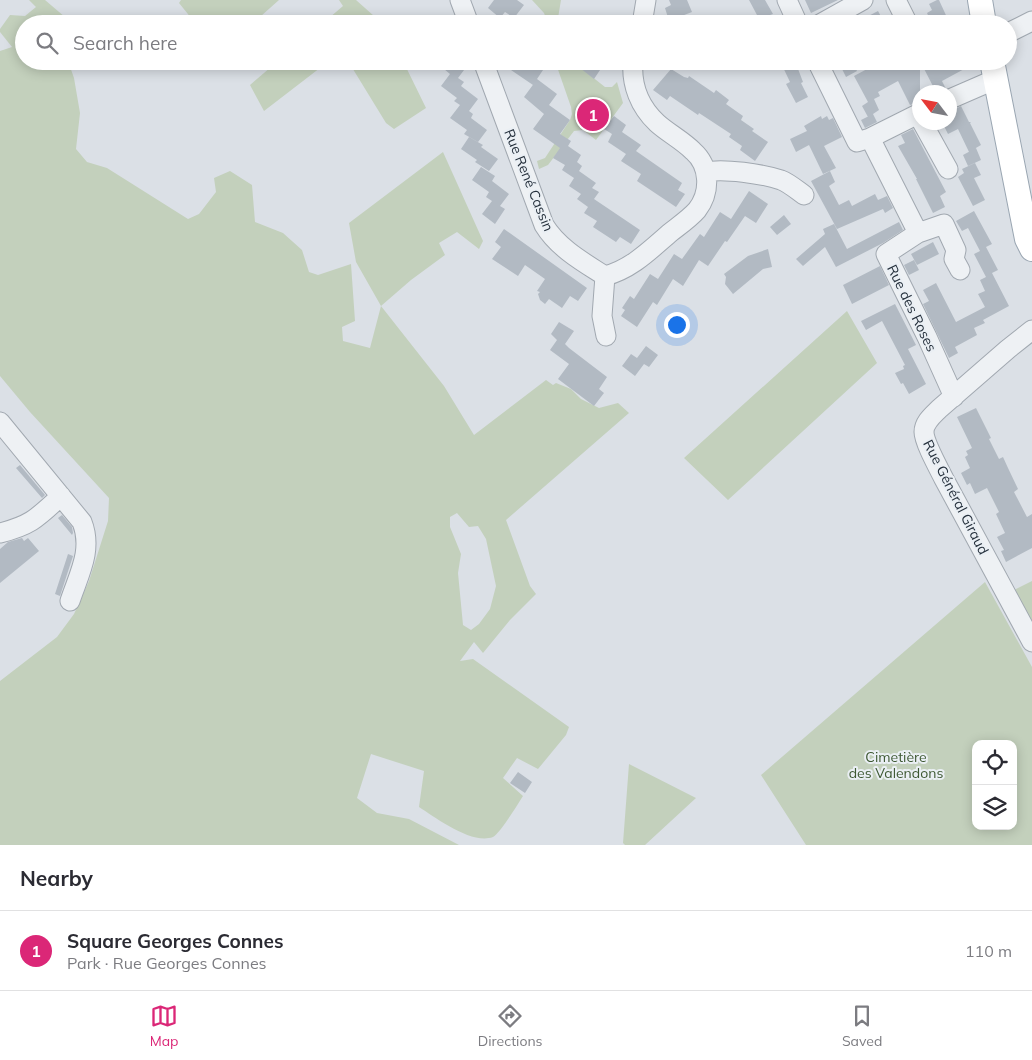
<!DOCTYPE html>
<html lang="en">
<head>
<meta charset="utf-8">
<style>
  :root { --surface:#fff; --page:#f7f7f7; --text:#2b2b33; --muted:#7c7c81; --line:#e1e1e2; --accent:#db2777 }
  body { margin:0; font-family:Mulish,sans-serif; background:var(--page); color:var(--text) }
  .controls { position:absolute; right:15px; bottom:15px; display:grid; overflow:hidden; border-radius:10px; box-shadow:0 2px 12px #0003 }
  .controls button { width:45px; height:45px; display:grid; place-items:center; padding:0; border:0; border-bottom:1px solid var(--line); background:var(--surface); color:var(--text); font:25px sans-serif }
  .compass { position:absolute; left:912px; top:85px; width:45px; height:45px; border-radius:50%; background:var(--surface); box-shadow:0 2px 12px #0003; rotate:302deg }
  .you { position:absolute; left:676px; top:324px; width:18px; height:18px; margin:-12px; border:4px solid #fff; border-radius:50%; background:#1a73e8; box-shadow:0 0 0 8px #1a73e833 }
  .badge { display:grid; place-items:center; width:32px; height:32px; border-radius:50%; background:var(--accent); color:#fff; font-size:16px; font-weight:700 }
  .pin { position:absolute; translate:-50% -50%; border:2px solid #fff; box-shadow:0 1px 5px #0006 }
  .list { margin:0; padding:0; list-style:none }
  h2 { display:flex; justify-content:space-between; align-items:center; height:65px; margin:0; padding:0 20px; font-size:21px }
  h2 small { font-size:16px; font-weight:400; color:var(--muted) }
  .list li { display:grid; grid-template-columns:32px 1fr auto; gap:15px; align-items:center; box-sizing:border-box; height:80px; padding:0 20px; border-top:1px solid var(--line) }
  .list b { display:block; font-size:19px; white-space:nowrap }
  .list p { margin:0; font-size:16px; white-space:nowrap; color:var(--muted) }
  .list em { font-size:16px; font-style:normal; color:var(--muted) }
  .icon { flex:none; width:28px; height:28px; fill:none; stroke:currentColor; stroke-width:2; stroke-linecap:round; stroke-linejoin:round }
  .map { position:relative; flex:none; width:1032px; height:845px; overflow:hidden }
  .search { position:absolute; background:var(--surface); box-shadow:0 2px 12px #0003; left:15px; right:15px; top:15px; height:55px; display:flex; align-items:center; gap:12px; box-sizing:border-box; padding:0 18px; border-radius:28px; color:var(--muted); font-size:19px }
  .sheet { height:145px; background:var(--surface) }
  nav { display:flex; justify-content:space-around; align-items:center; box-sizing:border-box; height:70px; border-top:1px solid var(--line); background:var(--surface); font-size:14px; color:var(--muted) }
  nav a { display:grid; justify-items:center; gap:2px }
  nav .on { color:var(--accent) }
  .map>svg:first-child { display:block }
</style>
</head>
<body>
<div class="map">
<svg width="1032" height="845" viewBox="0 0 1032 845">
  <rect width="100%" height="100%" fill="#dbe0e6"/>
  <!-- green -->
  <path fill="#c3d0bc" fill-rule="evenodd" d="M29 0H45L72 23 24 24V61H68L74 78 80 113 76 149 87 162 107 168 188 219 199 214 216 192 214 178 230 171 252 185 255 222 283 233 302 250 309 272 318 275 351 264 355 321 342 327 343 341 370 348 381 306 356 262 349 223 443 152 483 241 479 249 457 232 439 243 445 255 411 280 381 306 444 386 474 435 546 380 553 385 556 383 571 389 581 399 599 408 618 403 629 413 506 520 530 586 536 594 510 620 483 653 474 642 460 661 473 659 569 727 566 735 538 769 517 758 503 778 523 796C518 804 500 833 493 837 472 845 436 818 419 807L424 771 371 754 357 798 377 813 409 819 459 845H0V681L57 637 74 614 89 581 108 521 109 498 30 412 0 376V51L12 47 0 32V29L10 15 25 16 36 7ZM457 513 469 527 478 526 486 539 496 586 490 609 479 624 471 630 463 625 458 573 461 554 450 527V517Z
    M181 0H279L252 24H196L179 3Z
    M339 0H356L383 24H322L343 6Z
    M532 0H561L557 24H548L544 13Z
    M278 61H329L264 111 250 85Z
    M348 61H403L426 108 394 129 386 123Z
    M555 61H572L605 87H612L617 82 623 103 596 140 583 130 574 131 548 165 539 169 537 161 545 158 570 120 572 114 571 107Z
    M847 311 877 363 728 500 684 458Z
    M1032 581V626L1014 590Z
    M985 582 1032 667V845H806L761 775ZM976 744H1013V826H976Z
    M629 764 696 798 645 845H625L623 843Z"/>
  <!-- building -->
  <path fill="#b2bac3" d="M494 0H517L524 5 514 18 505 12 500 18 488 8Z
    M669 0H687L692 12 679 17 681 24H670L665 8 671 5Z
    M749 0H765L773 14 770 15 774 24H738L757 15Z
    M805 0H838L811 13Z
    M937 0H939L950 24H932L927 13 932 10 929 4Z
    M878 11 885 24H853Z
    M450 61H460L467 66 458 78 464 82 461 86 478 99 469 111 473 114 471 118 487 130 478 142 464 134 467 130 450 118 460 105 454 101 457 98 441 86 450 74 444 69Z
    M517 61H538L545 67 537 79 557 94 549 105 570 120 560 134 571 141 568 146 581 155 577 162 582 166 579 171 596 183 592 188 599 192 594 199 640 230 631 244 620 237 616 242 593 227 597 221 584 213 588 207 577 199 581 194 569 186 574 178 562 170 565 165 553 158 560 148 533 129 544 114 524 97 535 82 533 85 511 70Z
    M571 61H606L594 79Z
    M780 61H795L803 82 801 83 808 97 796 103 786 84 790 82Z
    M838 61H852L857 71 846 77Z
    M882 61H920V102L910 105 898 81 878 92 880 96 874 99 879 110 873 114 877 122 865 128 861 120 869 116 868 117 862 106 868 102 854 76Z
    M920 61H979L942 81 946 89 940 92H936Z
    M671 69 684 77 688 78 689 76 714 93 716 90 729 100 726 104 743 116 741 120 754 129 752 131 768 142 755 161 740 150 742 146 729 137 731 134 699 113 698 115 670 96 667 100 653 90Z
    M961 106 969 122H971L970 123 981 145 969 152 958 129 948 134 942 122H950V112Z
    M614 116 626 125 622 132 641 145 636 151 682 183 678 190 685 194 676 207 637 181 641 174 621 161 626 154 608 142 612 134 604 129Z
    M821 116 822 119 827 116 829 120 833 118 842 137 824 146 836 168 823 174 809 145 796 152 790 139 807 131 804 126Z
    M913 129 946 192 940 196 945 207 933 213 916 179H917L898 146 905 143 901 135Z
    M469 137 483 145 481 147 498 159 489 171 475 162 477 160 461 149Z
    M976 148 981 160 968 166 963 155Z
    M975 163 981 175 974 178 985 200 973 206 958 177 964 173 962 169Z
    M481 167 495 176 492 181 509 194 500 206 505 209 495 224 482 214 492 201 486 197 489 192 472 180Z
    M830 171 835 182 829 186 839 205 849 200 852 206 875 194 878 200 887 196 893 208 885 213 883 209 837 229 811 181Z
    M749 191 768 204 756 223 745 216 727 242 725 241 708 266 699 260 683 286 673 279 657 305 653 302 637 327 621 316 625 310 622 308 630 296 634 299 650 274 658 279 674 254 682 259 700 234 704 237 720 212 731 219Z
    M974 211 992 244 986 247 998 270 992 273 1009 306 983 320 985 323 974 328 977 335 955 347 958 353 949 358 923 304 929 301 923 290 936 283 956 322 985 307 978 294 985 291 980 280 986 277 974 254 980 251 968 228 962 231 956 221Z
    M784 215 791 224 777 235 770 227Z
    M899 222 903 230 883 243 836 267 825 247 803 266 796 259 825 234 823 229 834 224 847 249Z
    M504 229 587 288 578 301 570 296 562 308 549 299 545 304 540 300 538 294 540 292 537 291 545 279 525 265 518 276 492 259 501 247 495 242Z
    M933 242 939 254 917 265 911 254Z
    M768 249 772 267 763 269 733 294 725 284 726 277 724 274 748 256Z
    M914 260 919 270 909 275 904 265Z
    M880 266 889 285 852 304 843 285Z
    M895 304 916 345 908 349 926 384 909 394 903 383 901 384 895 373 904 369 903 366 905 365 882 321 866 330 861 321Z
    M559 322 574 331 565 344 569 348 607 377 599 389 604 393 594 406 558 379 569 364 550 350 557 340 551 334Z
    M646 346 658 355 649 367 644 364 635 376 622 366 631 354 637 358Z
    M976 408 991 438 989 439 999 459 1003 457 1008 468 1018 489 1014 492 1027 517 1032 514V548L1006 562 1001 551 1004 550 997 537 1005 533 996 514 999 512 987 488 975 494 970 483 967 485 961 473 970 468 965 457 968 455 966 451 972 448 957 417Z
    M20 465 45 495 42 498 16 468Z
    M62 515 72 527 73 533 72 535 58 518Z
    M22 538 24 541 28 538 39 551 0 583V549L8 542Z
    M68 554 73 556 60 596 55 594Z
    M518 772 532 782 525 793 510 783Z"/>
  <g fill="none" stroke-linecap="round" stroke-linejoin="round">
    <defs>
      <path id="minor" d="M460 0 469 24
        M787 0 798 24
        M896 0 908 24
        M642 24 646 0
        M820 24 863 0
        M1008 33 1032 21
        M483 61 544 225C558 248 583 262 605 276
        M817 61 857 142 870 138
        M950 99 996 79
        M922 122 948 169
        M706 172C723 168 763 174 781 180 789 183 797 190 804 195
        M918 233 870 138 920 113
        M605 276C632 269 651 249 671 232 680 225 690 218 697 210 711 192 710 166 693 151 682 140 668 133 657 123 640 107 631 85 633 61
        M605 276 602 316 606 336
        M1032 330 1008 349 939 409C933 415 924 422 924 432 924 442 939 469 944 479L1032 642
        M954 397 927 337 886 254 918 233 944 224 956 250 954 259 960 270
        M0 422 82 522C93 550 79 574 70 601
        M0 533C32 525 38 517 61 496"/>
      <path id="major" d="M980 0 984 24
        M992 61 1027 239 1032 249"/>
    </defs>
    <!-- minor casing -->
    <use href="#minor" stroke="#a1a8b0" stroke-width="21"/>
    <!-- major casing -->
    <use href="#major" stroke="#9aa6b2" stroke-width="26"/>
    <!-- minor -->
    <use href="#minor" stroke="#eef1f4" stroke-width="19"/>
    <!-- major -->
    <use href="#major" stroke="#fff" stroke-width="24"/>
  </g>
  <g text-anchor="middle" stroke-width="4" stroke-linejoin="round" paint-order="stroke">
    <!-- street labels -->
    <g font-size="14" fill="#25303c" stroke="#eaeff4">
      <text transform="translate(529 180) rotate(68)" y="5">Rue René Cassin</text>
      <text transform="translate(912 308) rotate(64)" y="5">Rue des Roses</text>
      <text transform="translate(956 497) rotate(63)" y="5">Rue Général Giraud</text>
    </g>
    <!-- park labels -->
    <g font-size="14" fill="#3d5832" stroke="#eaeff4">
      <text x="896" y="762">Cimetière<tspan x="896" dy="16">des Valendons</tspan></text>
    </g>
  </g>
</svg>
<div class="controls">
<button><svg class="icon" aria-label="locate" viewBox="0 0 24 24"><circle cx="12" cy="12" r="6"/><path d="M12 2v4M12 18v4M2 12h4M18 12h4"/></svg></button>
<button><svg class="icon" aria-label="layers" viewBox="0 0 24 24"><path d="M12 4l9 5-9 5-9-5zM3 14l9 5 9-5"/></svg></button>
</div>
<svg class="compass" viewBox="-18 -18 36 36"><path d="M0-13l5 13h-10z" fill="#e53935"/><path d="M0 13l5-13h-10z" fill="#7c7c81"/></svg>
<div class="you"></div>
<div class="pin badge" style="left:593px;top:115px">1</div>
<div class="search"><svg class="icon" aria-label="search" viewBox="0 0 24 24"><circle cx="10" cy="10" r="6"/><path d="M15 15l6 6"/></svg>Search here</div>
</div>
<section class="sheet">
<h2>Nearby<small></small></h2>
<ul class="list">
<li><span class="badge">1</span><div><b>Square Georges Connes</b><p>Park · Rue Georges Connes</p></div><em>110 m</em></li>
</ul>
</section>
<nav>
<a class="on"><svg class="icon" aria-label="map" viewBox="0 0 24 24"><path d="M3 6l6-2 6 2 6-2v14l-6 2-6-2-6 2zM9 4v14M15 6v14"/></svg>Map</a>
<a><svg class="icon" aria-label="directions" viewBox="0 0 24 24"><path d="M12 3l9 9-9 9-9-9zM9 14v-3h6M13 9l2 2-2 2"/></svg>Directions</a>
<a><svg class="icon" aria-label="saved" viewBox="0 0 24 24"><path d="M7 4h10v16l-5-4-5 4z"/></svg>Saved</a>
</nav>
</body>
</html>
